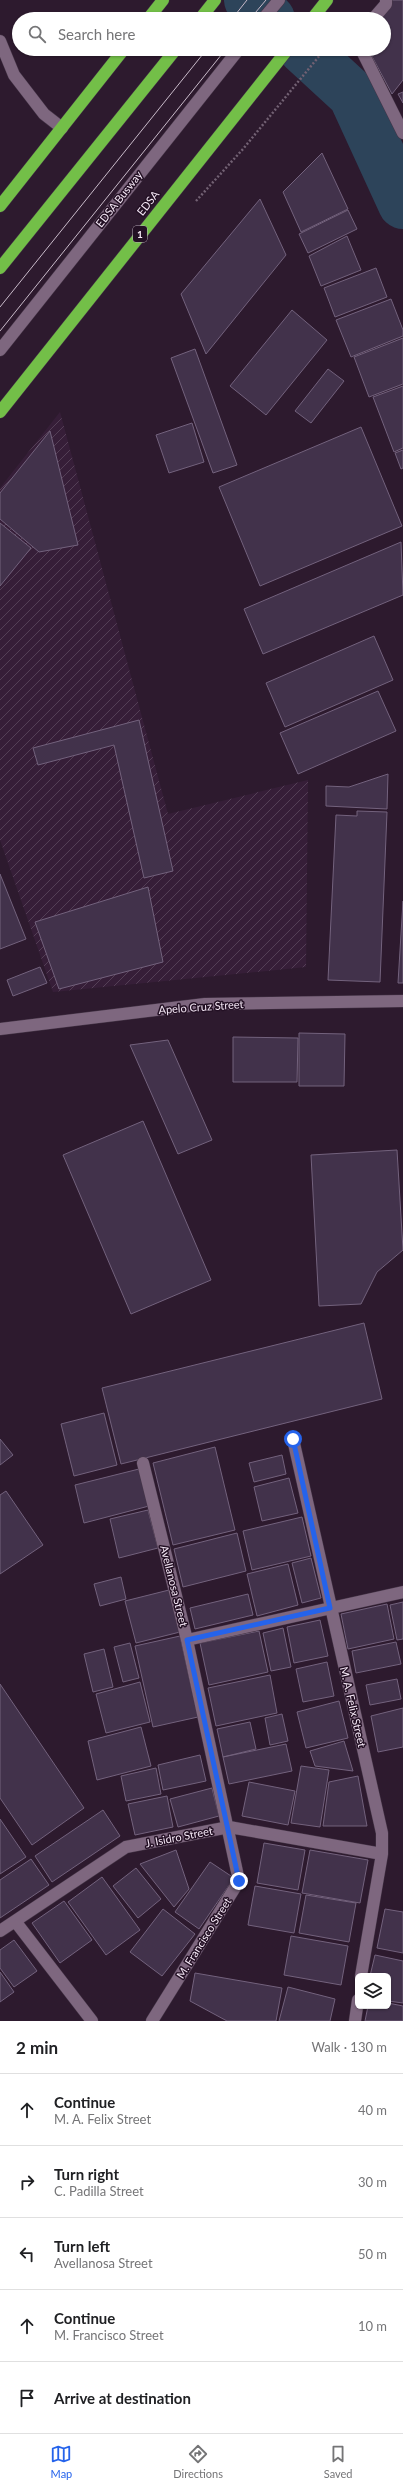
<!DOCTYPE html>
<html lang="en">
<head>
<meta charset="utf-8">
<style>
  :root { --surface:#fff; --page:#f6f6f6; --text:#202124; --muted:#757577; --line:#e0e0e0; --accent:#2563eb }
  body { margin:0; font-family:Lato,sans-serif; background:var(--page); color:var(--text) }
  .controls { position:absolute; right:12px; bottom:12px; display:grid; overflow:hidden; border-radius:6px; box-shadow:0 1px 3px #0004 }
  .controls button { width:36px; height:36px; display:grid; place-items:center; padding:0; border:0; border-bottom:1px solid var(--line); background:var(--surface); color:var(--text); font:20px sans-serif }
  .stop { position:absolute; width:12px; height:12px; margin:-9px; border:3px solid #2563eb; border-radius:50%; background:#fff }
  .stop.end { background:#2563eb; border-color:#fff; box-shadow:0 1px 4px #0008 }
  .list { margin:0; padding:0; list-style:none }
  h2 { display:flex; justify-content:space-between; align-items:center; height:52px; margin:0; padding:0 16px; font-size:17px }
  h2 small { font-size:13px; font-weight:400; color:var(--muted) }
  .list li { display:grid; grid-template-columns:26px 1fr auto; gap:12px; align-items:center; box-sizing:border-box; height:72px; padding:0 16px; border-top:1px solid var(--line) }
  .list b { display:block; font-size:15px; white-space:nowrap }
  .list p { margin:0; font-size:13px; white-space:nowrap; color:var(--muted) }
  .list em { font-size:13px; font-style:normal; color:var(--muted) }
  .icon { flex:none; width:22px; height:22px; fill:none; stroke:currentColor; stroke-width:2; stroke-linecap:round; stroke-linejoin:round }
  .map { position:relative; flex:none; width:403px; height:2021px; overflow:hidden }
  .search { position:absolute; background:var(--surface); box-shadow:0 1px 3px #0004; left:12px; right:12px; top:12px; height:44px; display:flex; align-items:center; gap:10px; box-sizing:border-box; padding:0 14px; border-radius:22px; color:var(--muted); font-size:15px }
  .sheet { height:412px; background:var(--surface) }
  nav { display:flex; justify-content:space-around; align-items:center; box-sizing:border-box; height:56px; border-top:1px solid var(--line); background:var(--surface); font-size:11px; color:var(--muted) }
  nav a { display:grid; justify-items:center; gap:2px }
  nav .on { color:var(--accent) }
  .map>svg:first-child { display:block }
</style>
</head>
<body>
<div class="map">
<svg width="403" height="2021" viewBox="0 0 403 2021">
  <defs>
    <pattern id="industrial-furrows" width="10" height="10" patternUnits="userSpaceOnUse"><rect width="10" height="10" fill="#361e38"/><path d="M-1 1l2-2M0 10L10 0M9 11l2-2" fill="none" stroke="#543f56"/></pattern>
  </defs>
  <rect width="100%" height="100%" fill="#2d1a2e"/>
  <!-- industrial -->
  <path fill="url(#industrial-furrows)" d="M60 412 168 814 308 780 306 967 53 992 0 840V488Z"/>
  <g fill="none" stroke-linecap="round" stroke-linejoin="round">
    <!-- river -->
    <path stroke="#2d445a" stroke-width="50" d="M249 0 270 19
      M303 49 353 95 403 204"/>
  </g>
  <!-- building -->
  <path fill="#42324b" stroke="#73627d" d="M391 0H403V80L392 94 368 49H384V19H375Z
    M403 92V103L398 94Z
    M322 153 348 209 301 232 283 192Z
    M260 199 286 255 206 354 181 294Z
    M348 210 357 229 308 253 299 234Z
    M347 236 361 270 321 286 309 256Z
    M376 268 387 297 335 317 324 288Z
    M391 299 403 330V336L351 357 336 320Z
    M292 310 327 340 266 415 230 386Z
    M403 338V384L369 397 354 357Z
    M195 349 237 465 213 473 171 358Z
    M328 369 344 381 311 423 295 411Z
    M403 386V448L394 452 373 397Z
    M192 423 204 462 169 473 156 435Z
    M361 427 402 526 260 586 219 487Z
    M50 431 78 545 39 552 0 519V493Z
    M403 450V468L401 469 395 453Z
    M0 523 31 548 0 586Z
    M401 542 403 595 263 654 244 609Z
    M374 636 393 680 285 727 266 683Z
    M378 691 396 731 298 774 280 733Z
    M139 720 173 871 144 878 114 745 38 765 33 748Z
    M388 774 387 809 326 806V786L349 787Z
    M357 811 387 812 380 982 328 980 336 815 357 816Z
    M0 874 26 939 0 949Z
    M148 887 163 962 59 989 35 922Z
    M403 901V983H398Z
    M40 967 47 983 13 996 7 980Z
    M299 1033 345 1034 344 1086H299Z
    M233 1037 298 1038 297 1082H233Z
    M168 1040 212 1140 178 1154 130 1045Z
    M143 1121 211 1280 131 1314 63 1155Z
    M397 1150 403 1250 377 1272 361 1304 319 1306 311 1155Z
    M364 1323 382 1399 121 1464 102 1388Z
    M104 1413 117 1465 74 1476 61 1424Z
    M0 1439 13 1455 0 1465Z
    M215 1447 235 1530 173 1545 153 1463Z
    M282 1455 286 1474 254 1482 249 1463Z
    M139 1469 149 1506 84 1523 75 1485Z
    M289 1478 298 1513 262 1521 254 1487Z
    M6 1491 43 1545 0 1574V1495Z
    M148 1510 158 1548 119 1558 110 1519Z
    M302 1517 311 1556 252 1570 243 1531Z
    M237 1533 246 1571 183 1587 174 1549Z
    M311 1558 321 1598 302 1603 292 1563Z
    M288 1564 298 1605 257 1616 247 1574Z
    M121 1577 126 1599 100 1606 94 1584Z
    M169 1590 180 1632 136 1643 125 1601Z
    M248 1594 253 1615 195 1629 190 1608Z
    M403 1602V1639L397 1640 390 1605Z
    M387 1604 394 1639 348 1649 341 1614Z
    M320 1620 328 1656 294 1663 287 1627Z
    M283 1628 291 1667 271 1671 263 1633Z
    M259 1631 268 1672 209 1685 200 1643Z
    M180 1636 198 1717 153 1727 135 1646Z
    M396 1642 401 1664 356 1673 352 1651Z
    M130 1643 139 1678 123 1682 114 1647Z
    M104 1649 113 1687 93 1692 84 1654Z
    M327 1662 334 1696 303 1702 296 1669Z
    M270 1675 277 1713 216 1726 208 1688Z
    M397 1679 401 1699 370 1705 366 1685Z
    M140 1682 150 1722 106 1733 96 1694Z
    M0 1684 84 1808 32 1845 0 1798Z
    M339 1701 348 1738 306 1748 297 1712Z
    M403 1708V1747L378 1752 371 1716Z
    M282 1714 288 1741 270 1745 265 1718Z
    M250 1722 256 1749 223 1757 217 1729Z
    M141 1727 151 1766 97 1780 88 1741Z
    M344 1741 353 1771 315 1766 310 1751Z
    M286 1744 292 1771 229 1784 223 1757Z
    M200 1755 206 1781 163 1790 158 1765Z
    M301 1766 329 1770 320 1827 291 1823Z
    M156 1768 161 1794 126 1801 121 1776Z
    M358 1776 367 1826H323L329 1782Z
    M249 1782 295 1791 288 1825 242 1816Z
    M212 1788 219 1816 178 1827 170 1799Z
    M167 1796 173 1827 135 1835 128 1804Z
    M103 1810 120 1836 52 1882 35 1856Z
    M0 1819 26 1857 0 1874Z
    M264 1843 305 1850 298 1890 257 1883Z
    M176 1850 189 1889 174 1907 140 1864Z
    M310 1850 368 1860 360 1903 302 1893Z
    M31 1859 49 1885 0 1918V1880Z
    M210 1862 234 1878 199 1929 175 1912Z
    M136 1868 161 1899 138 1918 113 1886Z
    M102 1877 140 1930 106 1955 68 1902Z
    M255 1886 301 1894 294 1933 248 1925Z
    M306 1895 356 1903 349 1942 299 1933Z
    M64 1901 92 1940 60 1963 32 1923Z
    M163 1909 195 1934 162 1976 130 1952Z
    M385 1909 403 1912V1953L377 1948Z
    M291 1936 348 1946 341 1985 284 1975Z
    M14 1940 37 1971 14 1987 0 1968V1950Z
    M375 1955 403 1961V2003L388 2001V1976H370Z
    M0 1972 14 1992 0 2002Z
    M195 1973 282 1988 276 2021H227L190 2001Z
    M288 1987 335 1999 330 2021H279Z
    M388 2003 403 2006V2021H365L368 2006H388Z"/>
  <g fill="none" stroke-linecap="round" stroke-linejoin="round">
    <defs>
      <path id="minor" d="M263 19 279 0
        M373 19 386 4V0
        M0 41 14 75 44 114 62 128
        M361 49 403 133
        M0 350 239 49
        M0 1029 205 1004 403 1001
        M293 1439 382 1833V1854L361 1976
        M143 1463 187 1640 239 1881 152 2021
        M187 1640 403 1592
        M15 1921 92 2021
        M0 1931 126 1847 229 1827 382 1854
        M355 2021 358 2000"/>
      <path id="highway" d="M148 19 163 0
        M200 19 215 0
        M312 19 327 0
        M0 206 124 49
        M0 268 176 49
        M0 412 288 49"/>
    </defs>
    <!-- minor casing -->
    <use href="#minor" stroke="#463648" stroke-width="13"/>
    <!-- highway casing -->
    <use href="#highway" stroke="#463648" stroke-width="13"/>
    <!-- path -->
    <path stroke="#726173" stroke-width="2.5" stroke-dasharray="2 2" stroke-linecap="butt" d="M196 201 243 149 325 49"/>
    <!-- minor -->
    <use href="#minor" stroke="#7e677f" stroke-width="12"/>
    <!-- highway -->
    <use href="#highway" stroke="#73bf48" stroke-width="12"/>
    <!-- tram -->
    <path stroke="#c8bac9" stroke-width="1" d="M232 19 247 0
      M250 19 266 0
      M0 307 207 49
      M0 331 226 49"/>
  </g>
  <g fill="none" stroke-linecap="round" stroke-linejoin="round">
    <!-- route -->
    <path stroke="#2563eb" stroke-width="5" d="M239 1881 187 1640 330 1608 293 1439"/>
  </g>
  <g text-anchor="middle" stroke-width="3" stroke-linejoin="round" paint-order="stroke">
    <!-- shield labels -->
    <rect fill="#231024" stroke="#b7a8b8" stroke-width="1" x="133" y="226" width="14" height="16" rx="3"/>
    <g font-size="10" font-weight="bold" fill="#f6e9f7">
      <text x="140" y="238">1</text>
    </g>
    <!-- street labels -->
    <g font-size="11" fill="#f6e9f7" stroke="#231024">
      <text transform="translate(119 199) rotate(-52)" y="4">EDSA Busway</text>
      <text transform="translate(148 203) rotate(-52)" y="4">EDSA</text>
      <text transform="translate(201 1007) rotate(-4)" y="4">Apelo Cruz Street</text>
      <text transform="translate(174 1586) rotate(76)" y="4">Avellanosa Street</text>
      <text transform="translate(353 1707) rotate(77)" y="4">M. A. Felix Street</text>
      <text transform="translate(179 1837) rotate(-11)" y="4">J. Isidro Street</text>
      <text transform="translate(204 1938) rotate(-58)" y="4">M. Francisco Street</text>
    </g>
  </g>
</svg>
<div class="controls">
<button><svg class="icon" aria-label="layers" viewBox="0 0 24 24"><path d="M12 4l9 5-9 5-9-5zM3 14l9 5 9-5"/></svg></button>
</div>
<div class="stop" style="left:293px;top:1439px"></div>
<div class="stop end" style="left:239px;top:1881px"></div>
<div class="search"><svg class="icon" aria-label="search" viewBox="0 0 24 24"><circle cx="10" cy="10" r="6"/><path d="M15 15l6 6"/></svg>Search here</div>
</div>
<section class="sheet">
<h2>2 min<small>Walk · 130 m</small></h2>
<ul class="list">
<li><svg class="icon" aria-label="ahead" viewBox="0 0 24 24"><path d="M12 20V5M6 11l6-6 6 6"/></svg><div><b>Continue</b><p>M. A. Felix Street</p></div><em>40 m</em></li>
<li><svg class="icon" aria-label="right" viewBox="0 0 24 24"><path d="M7 20v-9h11M14 6l5 5-5 5"/></svg><div><b>Turn right</b><p>C. Padilla Street</p></div><em>30 m</em></li>
<li><svg class="icon" aria-label="left" viewBox="0 0 24 24"><path d="M17 20v-9H6M10 6l-5 5 5 5"/></svg><div><b>Turn left</b><p>Avellanosa Street</p></div><em>50 m</em></li>
<li><svg class="icon" aria-label="ahead" viewBox="0 0 24 24"><path d="M12 20V5M6 11l6-6 6 6"/></svg><div><b>Continue</b><p>M. Francisco Street</p></div><em>10 m</em></li>
<li><svg class="icon" aria-label="arrive" viewBox="0 0 24 24"><path d="M6 21V4h12l-3 4 3 4H6"/></svg><div><b>Arrive at destination</b></div></li>
</ul>
</section>
<nav>
<a class="on"><svg class="icon" aria-label="map" viewBox="0 0 24 24"><path d="M3 6l6-2 6 2 6-2v14l-6 2-6-2-6 2zM9 4v14M15 6v14"/></svg>Map</a>
<a><svg class="icon" aria-label="directions" viewBox="0 0 24 24"><path d="M12 3l9 9-9 9-9-9zM9 14v-3h6M13 9l2 2-2 2"/></svg>Directions</a>
<a><svg class="icon" aria-label="saved" viewBox="0 0 24 24"><path d="M7 4h10v16l-5-4-5 4z"/></svg>Saved</a>
</nav>
</body>
</html>
